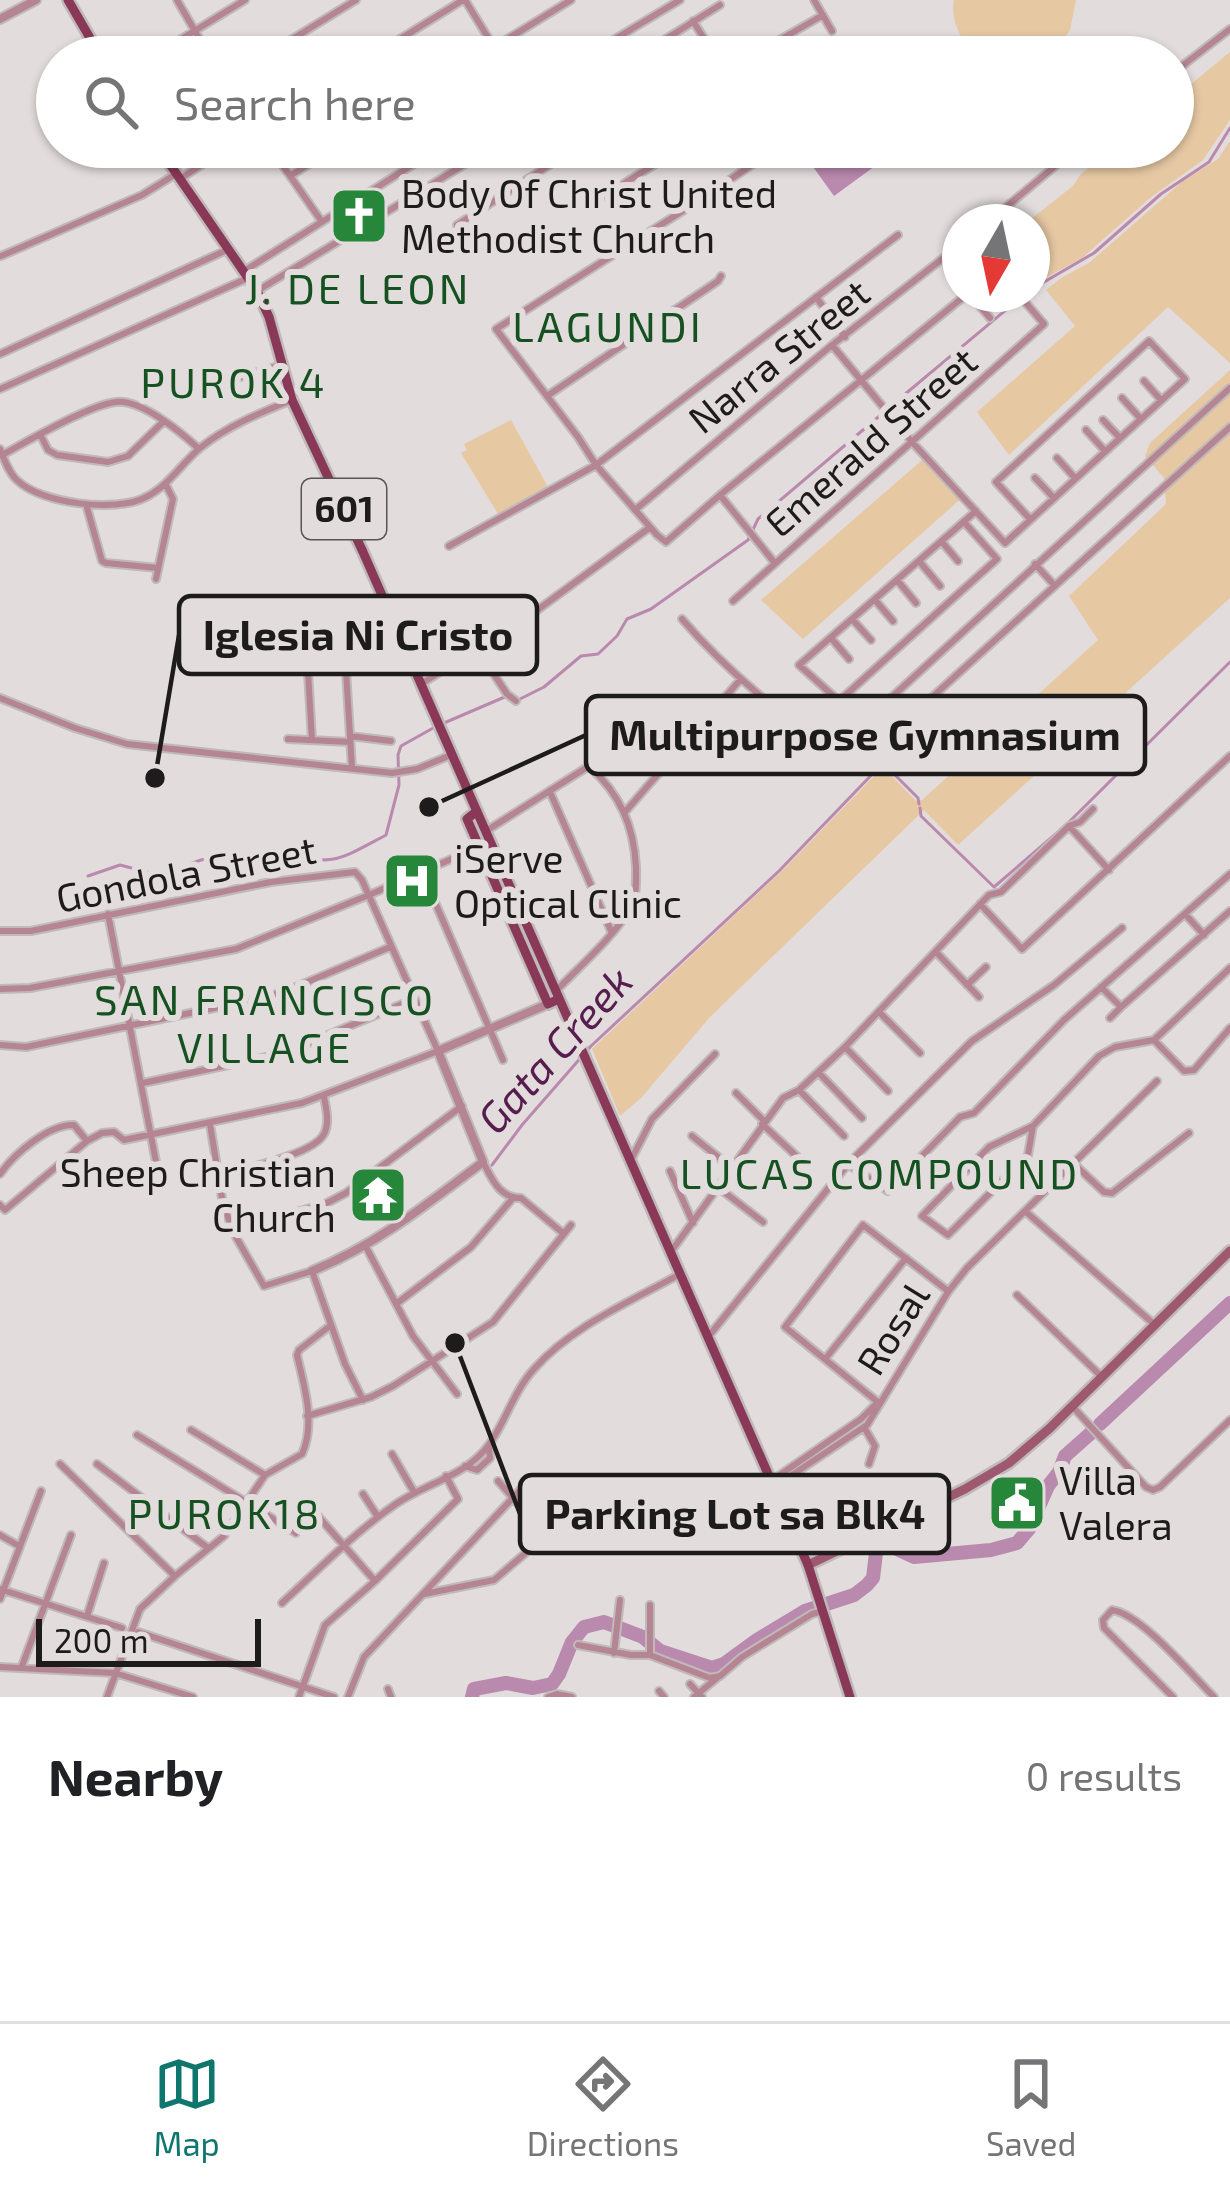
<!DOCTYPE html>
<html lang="en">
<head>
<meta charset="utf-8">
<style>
  :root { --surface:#fff; --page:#f2f2f2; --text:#202124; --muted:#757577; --line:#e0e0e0; --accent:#0f766e }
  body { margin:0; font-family:"Exo 2",sans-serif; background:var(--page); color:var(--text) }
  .compass { position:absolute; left:942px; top:204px; width:108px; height:108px; border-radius:50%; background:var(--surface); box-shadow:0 3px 9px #0004; rotate:189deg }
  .scale { position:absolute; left:36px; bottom:30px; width:225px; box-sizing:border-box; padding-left:12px; border:6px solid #1d1b1b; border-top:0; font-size:33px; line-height:42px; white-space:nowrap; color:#1d1b1b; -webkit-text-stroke:9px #e3dcdc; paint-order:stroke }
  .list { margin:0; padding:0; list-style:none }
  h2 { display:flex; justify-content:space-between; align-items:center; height:156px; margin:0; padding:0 48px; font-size:51px }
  h2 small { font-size:39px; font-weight:400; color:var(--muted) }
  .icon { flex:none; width:66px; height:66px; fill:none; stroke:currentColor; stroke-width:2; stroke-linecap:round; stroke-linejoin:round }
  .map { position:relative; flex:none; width:1230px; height:1697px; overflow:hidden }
  .search { position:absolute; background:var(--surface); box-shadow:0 3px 9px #0004; left:36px; right:36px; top:36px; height:132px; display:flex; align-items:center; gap:30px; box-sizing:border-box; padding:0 42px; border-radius:66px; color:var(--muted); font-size:45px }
  .sheet { height:324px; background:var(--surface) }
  nav { display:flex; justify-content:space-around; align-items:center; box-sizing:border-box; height:168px; border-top:3px solid var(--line); background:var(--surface); font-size:33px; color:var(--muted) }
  nav a { display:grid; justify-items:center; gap:6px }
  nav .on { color:var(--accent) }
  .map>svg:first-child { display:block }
</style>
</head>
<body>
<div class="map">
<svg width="1230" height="1697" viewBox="0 0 1230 1697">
  <rect width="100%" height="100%" fill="#e3dcdc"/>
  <!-- green -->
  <path fill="#e6c8a3" d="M954 0H1076L1070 30 1052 57H977C962 41 950 23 954 0Z
    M1230 52V120L1203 160 1150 198 1082 258 1032 285V222H1027L1073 186 1081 174 1116 147H1173V99Z
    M1230 141V363L1168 307 1009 455 977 412 1075 326 1046 290 1061 278 1089 263 1183 181 1218 159Z
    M1230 370V598L958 845 924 810 710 1017 641 1098 620 1116 592 1049 785 868 883 767 916 801 922 800 1098 640 1069 596 1166 504 1164 478 1145 456 1150 443Z
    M511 420 548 487 498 514 461 453 467 450 464 444Z
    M929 454 965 495 803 639 761 600Z"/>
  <!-- water -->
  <path fill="#b989ae" d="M838 147H901L834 196 811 164Z"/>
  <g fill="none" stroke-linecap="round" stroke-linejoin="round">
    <!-- stream -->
    <path stroke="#b989ae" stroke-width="3" d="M1032 289 1094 253 1161 194 1209 162 1230 128
      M898 400 1025 294
      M516 701 544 687 581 656 598 654 617 636 627 619 651 609 748 540 758 519 883 413
      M444 723 507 696
      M920 808 921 816 994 887 1065 826 1230 662
      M88 876 120 865 158 875 201 860 228 855H250L268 872 280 853C335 866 337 861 386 835L399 785 398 755 401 746 435 727
      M492 1165 522 1125 591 1046 779 871 883 763 918 798 919 804"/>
    <!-- river -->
    <path stroke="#b989ae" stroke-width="14" d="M1100 1424 1230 1303
      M472 1697 474 1689 506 1683 533 1688 552 1684 559 1674 572 1642 584 1627 604 1622 643 1637 660 1651 712 1668 724 1664 757 1640 805 1611 854 1595 867 1585 873 1578 876 1553 881 1546H890L914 1557 991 1550 1017 1543 1029 1529 1048 1486 1059 1472 1065 1456 1092 1432"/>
    <defs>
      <path id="minor" d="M177 0 210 57
        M465 0 500 57
        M814 0 832 31
        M693 21 716 57
        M668 38 681 57
        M152 57 245 0
        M263 57 356 0
        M371 57 463 0
        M478 57 571 0
        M585 57 680 0
        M637 57 720 5
        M750 57 823 15
        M1173 73 1230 29
        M270 147 322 222
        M778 147 700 200 496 329 578 437 596 465 657 535 666 542 720 495 967 294
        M290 176 336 147
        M180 179 228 147
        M602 197 683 147
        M988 222 1078 147
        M457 225 577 147
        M1 256 142 195 176 174
        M244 271 441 147
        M257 291 493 147
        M970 294 990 318
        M816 297 845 337
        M832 345 912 442 1005 543 1185 379 1149 341 996 482 1030 519
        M0 354 229 249
        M1144 381 1161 400
        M220 383 282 365
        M1230 388 858 728 875 749 1230 427
        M0 389 248 278
        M547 396 718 281 721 276
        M1122 398 1140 418
        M1103 420 1120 438
        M1086 430 1105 451
        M40 434 48 450 57 455 108 462 128 456 163 422
        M0 449C4 459 9 474 18 481 42 504 116 512 144 498 169 486 180 465 200 448 227 426 260 413 292 400
        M2 455C28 441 89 405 116 402 141 399 182 433 199 449
        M1057 458 1075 478
        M1035 478 1053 497
        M720 495 774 562
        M86 504 102 561 106 563 158 568
        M635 510 832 345 960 245
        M964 522 997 559 839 701 799 665 976 511
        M942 542 958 561
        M449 546 596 465 898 235
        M919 561 940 586
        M1035 564 1055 586
        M156 579 173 499 166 485
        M897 580 916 603
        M875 600 893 621
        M733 601 1044 324 1026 303
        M682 619C729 674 786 718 844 761
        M852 619 871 640
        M305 621 312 740
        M343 622 352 768
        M831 638 849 659
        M478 650 507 694 516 701
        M421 684 532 614 649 528
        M0 698 75 728 127 744 392 773 417 769 451 755
        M350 736 391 741
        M288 739 350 742
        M550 792 611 931
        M625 812 740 680
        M1069 826 1109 870
        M486 831 589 766C620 794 634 826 636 867 636 879 637 894 632 905 617 934 579 967 556 991
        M422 872 503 1060
        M980 904 1022 949 1230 756
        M108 914 157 1167
        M1185 914 1204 935
        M0 931H31L271 882 355 872 362 880 438 1051 302 1103 124 1140 114 1132 102 1133 87 1141 5 1210 0 1205
        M936 952 979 997
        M967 985 986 967
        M1101 987 1121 1007 1110 1018
        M0 989 30 988 236 949 369 895 479 847
        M1121 1007 1230 911
        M880 1013 920 1053
        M1154 1040 1184 1071 1194 1070 1230 1028
        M1154 1040 1230 968
        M0 1045 26 1047 258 999 284 992 390 947
        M845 1047 888 1091
        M819 1073 862 1118
        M143 1083 285 1053 414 999
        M799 1090 844 1136
        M736 1093 764 1121
        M210 1124 222 1198 232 1230 264 1286 312 1271 345 1364 363 1400
        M762 1124 806 1165
        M1033 1126 1028 1155 948 1235 922 1216 989 1147 1033 1126 1099 1056 1115 1047 1154 1040
        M692 1136 733 1169
        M632 1158 652 1119 715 1054
        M483 1162C492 1179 499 1198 521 1198L564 1234
        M1073 1163 1104 1192 1112 1193 1189 1133
        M848 1164 972 1041 1054 985 1122 928
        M670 1171 693 1223
        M0 1174C14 1154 49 1124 74 1125L87 1141
        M218 1176C242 1169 313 1155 324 1134 330 1123 326 1108 324 1097
        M719 1188 763 1222
        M1025 1211 1155 1325
        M232 1230 325 1204 346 1193 462 1106
        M366 1247 413 1336 457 1394
        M670 1253 783 1098 799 1090 845 1047 989 895 1001 892 1069 826 1080 822 1093 809
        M1017 1295 1102 1377
        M396 1304 471 1247 513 1198
        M708 1337 848 1164 888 1191 960 1117 974 1113 1064 1020 1230 874
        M826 1358 906 1258
        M879 1403 785 1327 863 1225 948 1291
        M1072 1406 1146 1487 1153 1490 1160 1487 1230 1420
        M307 1416 371 1397 393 1386 493 1322 571 1225
        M864 1427 875 1446 869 1464
        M191 1430 265 1475
        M137 1435 296 1533
        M392 1454 414 1492
        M60 1464 175 1576
        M97 1464 208 1548
        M465 1466 477 1470 490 1458 489 1448
        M771 1481 861 1419 876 1404
        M774 1487 867 1425 948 1292 967 1268 1157 1081
        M363 1494 378 1517
        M318 1516 375 1581
        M0 1535 19 1546
        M0 1589 122 1628
        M424 1594 494 1580 542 1539 545 1534 498 1481
        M0 1599 41 1491
        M282 1603C318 1570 353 1534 393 1506 419 1487 457 1478 480 1455 502 1434 511 1394 534 1369 572 1326 630 1302 680 1274
        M87 1616 104 1563
        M138 1632 334 1697
        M578 1645 631 1655H650L710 1678 720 1676 742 1657 812 1614 823 1611
        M614 1653 620 1600
        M650 1655V1605
        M22 1666 71 1535
        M0 1667 115 1673 193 1697
        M690 1684 702 1697
        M388 1689 391 1697
        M659 1691 664 1697
        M107 1697 140 1609 175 1576 224 1536 265 1475 302 1454C316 1424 304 1385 297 1355L299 1350 331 1325
        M299 1697 325 1625 375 1581 458 1499 446 1476
        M348 1697 364 1657 523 1487
        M548 1697 557 1694 572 1697
        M694 1697 717 1678
        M1173 1697 1104 1628 1103 1620 1112 1610C1141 1614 1191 1674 1214 1697"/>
      <path id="tertiary" d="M0 19 36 0
        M312 1271C378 1244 427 1204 483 1162L438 1051 548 1004"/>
      <path id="secondary" d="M808 1565 965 1489 1009 1463 1050 1428 1230 1251"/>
      <path id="primary" d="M68 0 101 57
        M158 147 257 291 269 317 292 400 363 552 808 1565 850 1697
        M477 811 467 819 548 1004 559 999"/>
    </defs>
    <!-- minor casing -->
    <use href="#minor" stroke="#bfb9b9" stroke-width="10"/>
    <!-- tertiary casing -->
    <use href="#tertiary" stroke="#bfb9b9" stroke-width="12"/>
    <!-- secondary casing -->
    <use href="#secondary" stroke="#bfb9b9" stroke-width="14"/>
    <!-- primary casing -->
    <use href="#primary" stroke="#bfb9b9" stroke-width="14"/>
    <!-- minor -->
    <use href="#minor" stroke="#b58594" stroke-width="6"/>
    <!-- tertiary -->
    <use href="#tertiary" stroke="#b58594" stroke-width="8"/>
    <!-- secondary -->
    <use href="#secondary" stroke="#9e5971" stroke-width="9"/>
    <!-- primary -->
    <use href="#primary" stroke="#8a3857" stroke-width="9"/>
  </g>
  <!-- icons -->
  <defs>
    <symbol id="church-square" viewBox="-11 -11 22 22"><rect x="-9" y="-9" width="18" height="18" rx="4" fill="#26873a" stroke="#e3dcdc"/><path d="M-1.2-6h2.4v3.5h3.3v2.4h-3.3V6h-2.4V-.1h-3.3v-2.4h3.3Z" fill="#fff"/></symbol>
    <symbol id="hospital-square" viewBox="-11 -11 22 22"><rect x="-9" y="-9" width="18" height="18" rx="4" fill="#26873a" stroke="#e3dcdc"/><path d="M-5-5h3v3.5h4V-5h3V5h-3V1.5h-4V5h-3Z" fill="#fff"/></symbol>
    <symbol id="temple-square" viewBox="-11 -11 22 22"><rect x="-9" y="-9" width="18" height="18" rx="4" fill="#26873a" stroke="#e3dcdc"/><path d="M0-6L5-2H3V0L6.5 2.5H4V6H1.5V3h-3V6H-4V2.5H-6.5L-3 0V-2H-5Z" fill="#fff"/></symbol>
    <symbol id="civic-square" viewBox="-11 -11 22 22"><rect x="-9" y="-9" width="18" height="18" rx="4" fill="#26873a" stroke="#e3dcdc"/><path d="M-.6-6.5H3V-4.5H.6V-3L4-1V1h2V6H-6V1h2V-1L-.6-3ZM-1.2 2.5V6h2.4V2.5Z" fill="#fff"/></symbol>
  </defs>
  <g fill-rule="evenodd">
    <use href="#church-square" x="326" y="183" width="66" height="66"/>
    <use href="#hospital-square" x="379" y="848" width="66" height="66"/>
    <use href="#temple-square" x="345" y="1162" width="66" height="66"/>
    <use href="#civic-square" x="984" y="1470" width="66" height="66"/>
  </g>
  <g text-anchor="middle" stroke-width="12" stroke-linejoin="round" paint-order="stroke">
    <!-- shield labels -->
    <rect fill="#e3dcdc" stroke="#585555" stroke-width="3" x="302" y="479" width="84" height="60" rx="9"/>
    <g font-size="36" font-weight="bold" fill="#1d1b1b">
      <text x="344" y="522">601</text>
    </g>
    <!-- poi labels -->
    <g font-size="39" fill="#1d1b1b" stroke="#e3dcdc" text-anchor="start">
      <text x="401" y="208">Body Of Christ United<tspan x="401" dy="45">Methodist Church</tspan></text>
      <text x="454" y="873">iServe<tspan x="454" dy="45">Optical Clinic</tspan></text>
      <text x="336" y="1187" text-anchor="end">Sheep Christian<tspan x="336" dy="45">Church</tspan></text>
      <text x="1059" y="1495">Villa<tspan x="1059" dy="45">Valera</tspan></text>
    </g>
    <!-- street labels -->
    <g font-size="39" fill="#1d1b1b" stroke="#e3dcdc">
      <text transform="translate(779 356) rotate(-39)" y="14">Narra Street</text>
      <text transform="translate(871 442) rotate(-41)" y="14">Emerald Street</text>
      <text transform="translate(186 874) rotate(-11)" y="14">Gondola Street</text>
      <text transform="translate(893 1329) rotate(-58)" y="14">Rosal</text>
    </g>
    <!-- neighbourhood labels -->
    <g font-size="42" letter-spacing="3" fill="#155121" stroke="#e3dcdc">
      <text x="358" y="304">J. DE LEON</text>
      <text x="608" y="342">LAGUNDI</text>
      <text x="234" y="398">PUROK 4</text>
      <text x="265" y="1015">SAN FRANCISCO<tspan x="265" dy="48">VILLAGE</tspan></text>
      <text x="880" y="1189">LUCAS COMPOUND</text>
      <text x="225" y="1529">PUROK18</text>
    </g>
    <!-- water labels -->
    <g font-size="42" font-style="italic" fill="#571d4e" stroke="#e3dcdc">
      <text transform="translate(555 1050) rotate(-48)" y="15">Gata Creek</text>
    </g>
  </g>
  <!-- callouts -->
  <path fill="none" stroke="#1d1b1b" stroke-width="4.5" d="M155 778L179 635M429 807L586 735M455 1343L520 1514"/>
  <g fill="#1d1b1b" stroke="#e3dcdc" stroke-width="4.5">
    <circle cx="155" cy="778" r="12"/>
    <circle cx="429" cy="807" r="12"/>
    <circle cx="455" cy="1343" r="12"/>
  </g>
  <g fill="#e3dcdc" stroke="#1d1b1b" stroke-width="4.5">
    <rect x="179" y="596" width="358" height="78" rx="12"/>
    <rect x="586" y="696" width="559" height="78" rx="12"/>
    <rect x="520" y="1475" width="429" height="78" rx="12"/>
  </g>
  <g font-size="42" text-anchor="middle" font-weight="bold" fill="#1d1b1b">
    <text x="358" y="650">Iglesia Ni Cristo</text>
    <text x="865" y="750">Multipurpose Gymnasium</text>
    <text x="735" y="1529">Parking Lot sa Blk4</text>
  </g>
</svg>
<svg class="compass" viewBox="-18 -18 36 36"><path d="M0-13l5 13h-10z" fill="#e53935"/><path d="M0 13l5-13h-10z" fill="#757577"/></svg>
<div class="scale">200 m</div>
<div class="search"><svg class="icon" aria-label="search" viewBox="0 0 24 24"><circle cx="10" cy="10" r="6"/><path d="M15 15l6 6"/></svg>Search here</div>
</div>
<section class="sheet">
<h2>Nearby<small>0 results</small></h2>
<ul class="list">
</ul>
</section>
<nav>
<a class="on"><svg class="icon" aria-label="map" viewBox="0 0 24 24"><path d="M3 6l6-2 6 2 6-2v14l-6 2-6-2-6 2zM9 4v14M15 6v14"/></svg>Map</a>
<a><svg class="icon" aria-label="directions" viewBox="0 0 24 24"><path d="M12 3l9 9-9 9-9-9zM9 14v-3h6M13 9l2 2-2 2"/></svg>Directions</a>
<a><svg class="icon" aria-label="saved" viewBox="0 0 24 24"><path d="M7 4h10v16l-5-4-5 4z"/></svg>Saved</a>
</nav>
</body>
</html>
